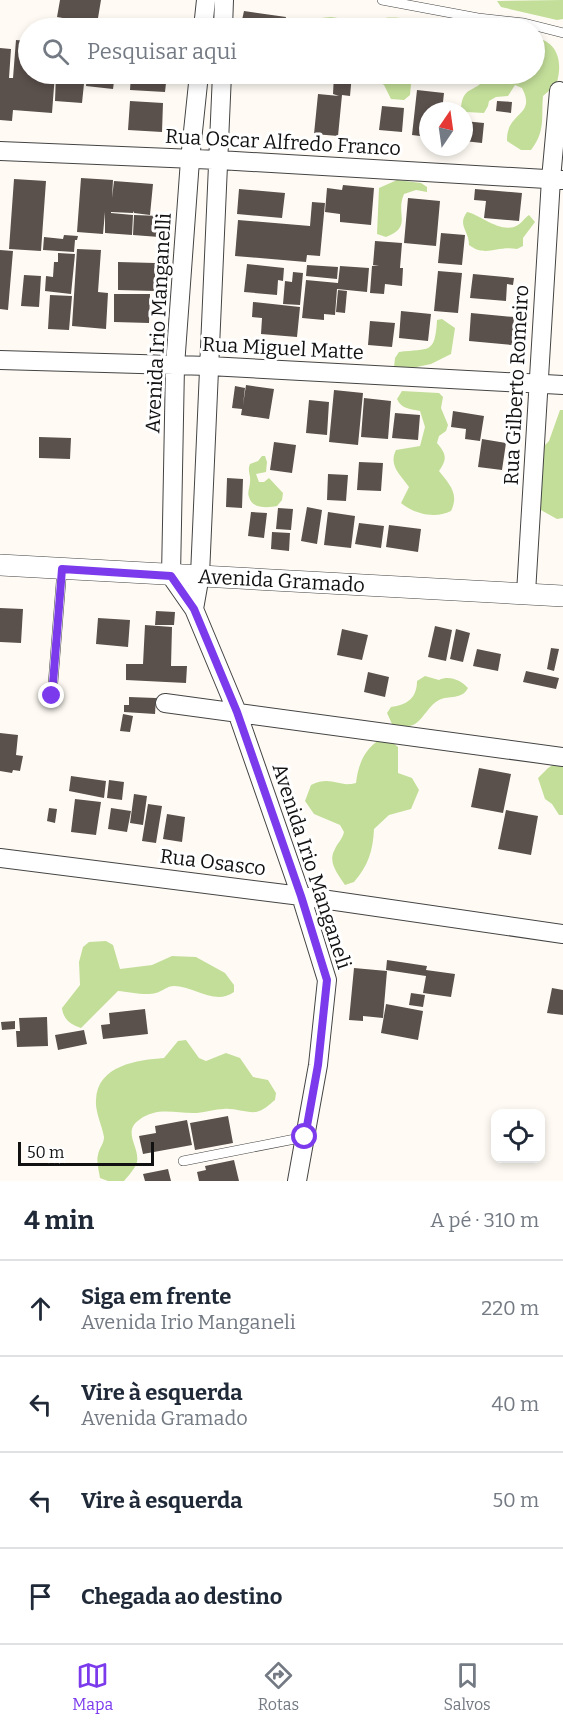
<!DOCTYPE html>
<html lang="pt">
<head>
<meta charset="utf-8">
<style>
  :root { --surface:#fff; --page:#f2f2f3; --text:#1f2937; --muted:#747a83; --line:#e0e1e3; --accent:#7c3aed }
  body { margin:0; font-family:Bitter,serif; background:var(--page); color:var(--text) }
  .controls { position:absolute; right:18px; bottom:18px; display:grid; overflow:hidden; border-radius:12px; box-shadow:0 3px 9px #0003 }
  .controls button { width:54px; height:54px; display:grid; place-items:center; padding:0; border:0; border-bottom:2px solid var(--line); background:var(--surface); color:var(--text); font:30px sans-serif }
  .compass { position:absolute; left:419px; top:102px; width:54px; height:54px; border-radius:50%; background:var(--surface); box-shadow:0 3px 9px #0003; rotate:13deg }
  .scale { position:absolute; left:18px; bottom:15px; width:136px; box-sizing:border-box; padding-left:6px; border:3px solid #111; border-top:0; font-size:16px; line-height:21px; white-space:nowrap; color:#111; -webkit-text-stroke:4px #fff; paint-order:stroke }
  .stop { position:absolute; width:18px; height:18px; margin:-14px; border:4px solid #7c3aed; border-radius:50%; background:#fff }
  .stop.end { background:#7c3aed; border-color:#fff; box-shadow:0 2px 6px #0008 }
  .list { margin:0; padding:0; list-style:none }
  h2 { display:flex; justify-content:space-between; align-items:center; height:78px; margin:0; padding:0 24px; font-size:26px }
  h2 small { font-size:20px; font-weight:400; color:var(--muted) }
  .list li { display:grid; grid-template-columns:39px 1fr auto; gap:18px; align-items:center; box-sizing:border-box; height:96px; padding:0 24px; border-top:2px solid var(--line) }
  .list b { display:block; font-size:22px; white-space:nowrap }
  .list p { margin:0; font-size:20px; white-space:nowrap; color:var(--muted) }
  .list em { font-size:20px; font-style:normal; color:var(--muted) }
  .icon { flex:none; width:33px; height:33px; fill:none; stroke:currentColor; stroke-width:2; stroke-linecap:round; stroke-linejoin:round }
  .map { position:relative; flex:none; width:563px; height:1181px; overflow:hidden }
  .search { position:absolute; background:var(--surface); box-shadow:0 3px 9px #0003; left:18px; right:18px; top:18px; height:66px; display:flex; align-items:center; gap:15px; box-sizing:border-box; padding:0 21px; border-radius:33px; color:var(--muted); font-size:22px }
  .sheet { height:462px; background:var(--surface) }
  nav { display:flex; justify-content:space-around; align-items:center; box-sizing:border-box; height:84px; border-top:2px solid var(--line); background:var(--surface); font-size:16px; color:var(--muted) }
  nav a { display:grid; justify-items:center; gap:3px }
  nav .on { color:var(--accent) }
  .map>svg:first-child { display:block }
</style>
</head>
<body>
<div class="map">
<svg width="563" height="1181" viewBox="0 0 563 1181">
  <rect width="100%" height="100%" fill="#fffbf4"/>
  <!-- forest -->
  <path fill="#c3de99" d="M563 0V19L557 20 501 7 497 1Z
    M331 17C340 18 350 20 359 20 383 20 396 12 419 25L418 28H313V22L321 18Z
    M535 37C557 42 563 60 557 82 553 87 548 92 543 96 541 117 546 131 531 150H521L507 141C506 111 537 117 522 88L515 85 508 96 496 97 489 101 488 106 484 113 466 112 461 107C464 83 477 95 487 74H534Z
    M364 74H412L410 95 404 100 391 99 384 85Z
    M397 180 421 183 427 187V192L416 190 404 194C395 214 413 227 386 237L377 234 379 188Z
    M467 212C481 215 502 235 518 225 523 222 524 218 529 215L535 222 523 238V246L517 249C497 245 486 258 469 245 469 230 457 226 467 212Z
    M442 319 455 328 451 354 431 364 412 368 394 367 395 358 399 352C429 348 435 355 437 320Z
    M402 391 439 393 443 397 441 408 448 425 446 431 439 436 437 443C447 455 447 459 439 471 448 483 460 493 451 511 435 519 414 514 401 503L409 487C401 475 388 466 396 450L420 446 425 427 420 411C411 409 401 409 397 399Z
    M560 410H563V518L557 519 539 509 541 449 549 441Z
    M262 456H265L267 462 266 472 256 474 259 482H264L269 478 283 493 282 500 277 506C268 508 252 509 249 497 247 492 250 487 250 482 251 475 247 471 250 464L258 461Z
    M425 676 439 680C449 675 461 680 468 688 462 700 449 695 439 700 429 705 424 718 415 724 408 728 400 726 392 724L387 713 391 707C407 705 417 698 417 681Z
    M379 740 391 741 398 747V773L412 778 419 790 411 809 389 815 374 829C373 851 368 866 354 882L345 885C338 874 327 862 335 849 338 842 342 840 344 832L340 825 314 814 305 801 311 785C332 775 338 788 356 783 358 765 364 750 379 740Z
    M556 763 563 764V815H559L552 804 545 799 538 778 548 768Z
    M106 941 113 945 120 969 152 965 172 956 196 957 225 973 234 985V992C215 1006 194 986 174 986 167 986 163 991 156 993 146 996 129 992 118 991L81 1028C71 1025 63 1019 62 1008L80 985 79 962 83 947 89 942Z
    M186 1040 199 1058 206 1061 226 1053 240 1058 253 1077 268 1080 276 1093 275 1100C270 1104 263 1111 256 1112 246 1113 234 1108 224 1109 215 1109 206 1112 197 1113 176 1114 158 1106 139 1120 122 1132 140 1147 137 1162 135 1169 128 1176 124 1181H108L100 1178C99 1171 96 1161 98 1155 99 1148 104 1144 104 1137 102 1125 95 1112 96 1100 97 1065 138 1060 164 1058L178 1041Z"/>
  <!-- building -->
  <path fill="#5a504c" d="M60 0H101L97 24 57 17Z
    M244 11 286 17 284 28H256L257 23 242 20Z
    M16 40 28 41V74H55L52 113 13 110 12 121 0 120V48L11 49 9 78H13Z
    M56 74H85L82 103 55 101Z
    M87 74H115L113 89 86 86Z
    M131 74H167L165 92 130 90Z
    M334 74H352L350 96 342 95 338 136 314 134 318 94 339 96 333 94Z
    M417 90 444 93 442 111H428V137L412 135Z
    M130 101 163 103 162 132 128 130Z
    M497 101 512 102 511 113 496 111Z
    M382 106 404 108 402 132 379 130Z
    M464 121 484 123 482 143 464 141Z
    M81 178 113 180 112 198 114 181 153 184 150 215 134 213V211L133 213 111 212V213L133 215 132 235 105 233V212L103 234 77 232Z
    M14 179 46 181 41 251 9 249Z
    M343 185 374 188 371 225 340 222V214L325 212 327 188 342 190Z
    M239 189 285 193 282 218 237 214Z
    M475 189 522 193 519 221 484 218 486 201 474 200Z
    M408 198 440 201 436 246 404 243Z
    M312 202 325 203 320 256 307 255 306 262 235 256 238 220 310 226Z
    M134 215 160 216 159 237 133 235Z
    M441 233 465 235 462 265 438 263Z
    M64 235 78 236 77 240H75L74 252 43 250 44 237 63 239Z
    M375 241 402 243 400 268H403L402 286 385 284 384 294 370 293 372 266 379 265H373Z
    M77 249 101 250 98 292 108 293 106 329 72 326Z
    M0 250 13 251 8 310 0 309Z
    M58 253 75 254 71 294 45 291 46 276 53 277 54 262H58Z
    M118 262 155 263V291L118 290Z
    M247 264 284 268 283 281 278 280 277 295 244 292Z
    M307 265 338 267 337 279 306 276Z
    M340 266 369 268 367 292 337 289 335 315 324 314V320L302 318 306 280 338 283Z
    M438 271 462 273 458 313 434 311Z
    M293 272 303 273 300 305 283 304 285 281 292 282Z
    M473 274 514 278 513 285 507 284 506 301 470 298Z
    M24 275 41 276 39 307 21 306Z
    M338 290 347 291 345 313 336 312Z
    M114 294H150L149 323 114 322Z
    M50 295 72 296 69 330 48 329Z
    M253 302 300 307 297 337 261 334 262 318 252 317Z
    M401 311 431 314 428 341 399 338Z
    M471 313 514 317 512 345 469 341Z
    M370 321 395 323 392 347 368 345Z
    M246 385 274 389 269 419 241 415 242 409 232 408 235 386 245 388 243 405Z
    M334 390 363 393 358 445 329 442Z
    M364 398 391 401 388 439 361 437Z
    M309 400 329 402 327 435 306 433Z
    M453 411 484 416 480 441 465 439 466 429 451 427Z
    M395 413 420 415 418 440 392 438Z
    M39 437 71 438 70 459 39 458Z
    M482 439 506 443 502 470 478 467Z
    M274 442 296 445 292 473 270 470Z
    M359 462 383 463 381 491 357 490Z
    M328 474 348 475 346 501 327 500Z
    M227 478 243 479 242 508 226 507Z
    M307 507 322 510 317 544 301 541Z
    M278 508 293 509 291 530 276 529Z
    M251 512 267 513 264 538 248 536Z
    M328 512 355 516 351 548 324 545Z
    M359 523 384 526 381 548 355 544Z
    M389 525 421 529 418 552 386 547Z
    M272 532 290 533 289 551 271 549Z
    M0 608 23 609 21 643 0 642Z
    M156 611 175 612 174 625H155Z
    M98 618 130 620 128 647 96 644Z
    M145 625 172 627 171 666H187L186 683 126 680V664H143Z
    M435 626 452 630 446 661 428 657Z
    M342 629 368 635 362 660 337 655Z
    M456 629 470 633 463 662 450 659Z
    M551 648 559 649 554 671 547 669Z
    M477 649 501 654 498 671 473 666Z
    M526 671 559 678 556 689 523 682Z
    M368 672 389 677 385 697 364 692Z
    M129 697 156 698 155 714 124 712V705H129Z
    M123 714 133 716 130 732 120 731Z
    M0 733 18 735 16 755 23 756 20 771 13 770 12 773 0 771Z
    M479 768 511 774 503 813 471 807Z
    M71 776 106 781 104 798 69 791Z
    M109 780 124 782 122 800 107 798Z
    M134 794 147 796 143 825 130 823Z
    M75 799 101 802 96 835 71 832Z
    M148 804 162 806 156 843 142 841Z
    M49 808 57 809 55 823 47 821Z
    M111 808 131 811 127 832 108 829Z
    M506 810 538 816 531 855 498 849Z
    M167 814 185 817 182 842 163 839Z
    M387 960 427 966 426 970 455 974 451 997 423 993 426 976 386 970Z
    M354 968 387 971 383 1018 363 1016V1021L349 1020Z
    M552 988 563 990V1015L547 1013Z
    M411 993 425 995 423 1007 409 1005Z
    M386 1004 423 1011 418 1040 381 1033Z
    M145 1009 148 1034 103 1039 101 1025 110 1024 109 1013Z
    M47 1017 48 1046 17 1047 16 1031H20L19 1018Z
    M15 1021V1029L2 1030 1 1022Z
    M84 1030 87 1044 58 1050 55 1035Z
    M228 1116 233 1143 195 1150 190 1123Z
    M187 1120 192 1145 143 1154 139 1136 156 1133 155 1126Z
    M234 1160 239 1181H199L197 1172 206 1170 205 1166Z
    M168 1169 171 1181H145L143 1174Z"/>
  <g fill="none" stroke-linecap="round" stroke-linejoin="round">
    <defs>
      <path id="service" d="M382 0 478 18 524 23 563 33
        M52 696 62 569
        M183 1161 305 1137"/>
      <path id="minor" d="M203 28 206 0
        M223 28 224 0
        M199 74 190 160 175 366 171 576 194 609 237 712 301 896 327 980 318 1065 297 1181
        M0 151 219 160 563 180
        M0 360 209 366 563 385
        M526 593 551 179 559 91
        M194 609 200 575 222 74
        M165 703 563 757
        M0 858 301 896 563 934"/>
      <g id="tertiary">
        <path id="s1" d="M0 565 563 596"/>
      </g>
    </defs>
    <!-- service casing -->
    <use href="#service" stroke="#444" stroke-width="10"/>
    <!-- minor casing -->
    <use href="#minor" stroke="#444" stroke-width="20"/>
    <!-- tertiary casing -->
    <use href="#tertiary" stroke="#444" stroke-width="22"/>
    <!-- service -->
    <use href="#service" stroke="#fff" stroke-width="9"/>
    <!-- minor -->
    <use href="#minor" stroke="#fff" stroke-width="18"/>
    <!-- tertiary -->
    <use href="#tertiary" stroke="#fff" stroke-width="21"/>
  </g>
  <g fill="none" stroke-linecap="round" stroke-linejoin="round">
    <!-- route -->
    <path stroke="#7c3aed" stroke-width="8" d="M52 696 62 569 171 576 194 609 237 712 301 896 327 980 318 1065 305 1137"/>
  </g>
  <g text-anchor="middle" stroke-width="6" stroke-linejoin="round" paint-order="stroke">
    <!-- street labels -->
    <g font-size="20" fill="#111" stroke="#fff">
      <text transform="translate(283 142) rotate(3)" y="7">Rua Oscar Alfredo Franco</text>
      <text transform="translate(158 323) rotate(-87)" y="7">Avenida Irio Manganelli</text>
      <text transform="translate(283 348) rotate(3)" y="7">Rua Miguel Matte</text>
      <text transform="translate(516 385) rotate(-87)" y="7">Rua Gilberto Romeiro</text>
      <text dy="7" stroke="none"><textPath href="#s1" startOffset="282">Avenida Gramado</textPath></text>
      <text transform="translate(213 862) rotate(7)" y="7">Rua Osasco</text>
      <text transform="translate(312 866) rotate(72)" y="7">Avenida Irio Manganeli</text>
    </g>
  </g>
</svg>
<div class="controls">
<button><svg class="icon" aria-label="locate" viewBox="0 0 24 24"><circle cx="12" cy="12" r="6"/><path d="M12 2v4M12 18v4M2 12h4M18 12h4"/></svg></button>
</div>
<svg class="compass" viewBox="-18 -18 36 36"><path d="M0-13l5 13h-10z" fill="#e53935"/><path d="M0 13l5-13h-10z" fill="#747a83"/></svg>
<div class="scale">50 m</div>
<div class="stop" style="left:305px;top:1137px"></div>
<div class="stop end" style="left:52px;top:696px"></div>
<div class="search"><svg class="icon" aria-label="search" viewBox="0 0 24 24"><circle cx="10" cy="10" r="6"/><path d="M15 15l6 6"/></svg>Pesquisar aqui</div>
</div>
<section class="sheet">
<h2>4 min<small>A pé · 310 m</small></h2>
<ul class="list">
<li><svg class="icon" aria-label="ahead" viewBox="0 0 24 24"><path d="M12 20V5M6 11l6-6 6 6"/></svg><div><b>Siga em frente</b><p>Avenida Irio Manganeli</p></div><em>220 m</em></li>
<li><svg class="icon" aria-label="left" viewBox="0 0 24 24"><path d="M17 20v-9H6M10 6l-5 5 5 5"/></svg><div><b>Vire à esquerda</b><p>Avenida Gramado</p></div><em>40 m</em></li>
<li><svg class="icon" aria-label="left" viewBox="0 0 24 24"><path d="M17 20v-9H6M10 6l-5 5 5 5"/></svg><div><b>Vire à esquerda</b></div><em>50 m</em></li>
<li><svg class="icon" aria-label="arrive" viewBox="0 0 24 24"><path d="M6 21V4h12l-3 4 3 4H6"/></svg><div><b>Chegada ao destino</b></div></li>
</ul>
</section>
<nav>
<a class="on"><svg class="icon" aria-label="map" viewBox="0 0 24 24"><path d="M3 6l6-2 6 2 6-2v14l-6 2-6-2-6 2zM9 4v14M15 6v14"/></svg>Mapa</a>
<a><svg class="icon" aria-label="directions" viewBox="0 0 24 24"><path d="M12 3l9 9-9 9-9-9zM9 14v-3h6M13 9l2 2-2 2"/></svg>Rotas</a>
<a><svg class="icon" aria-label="saved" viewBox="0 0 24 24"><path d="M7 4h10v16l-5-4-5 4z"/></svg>Salvos</a>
</nav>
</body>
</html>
